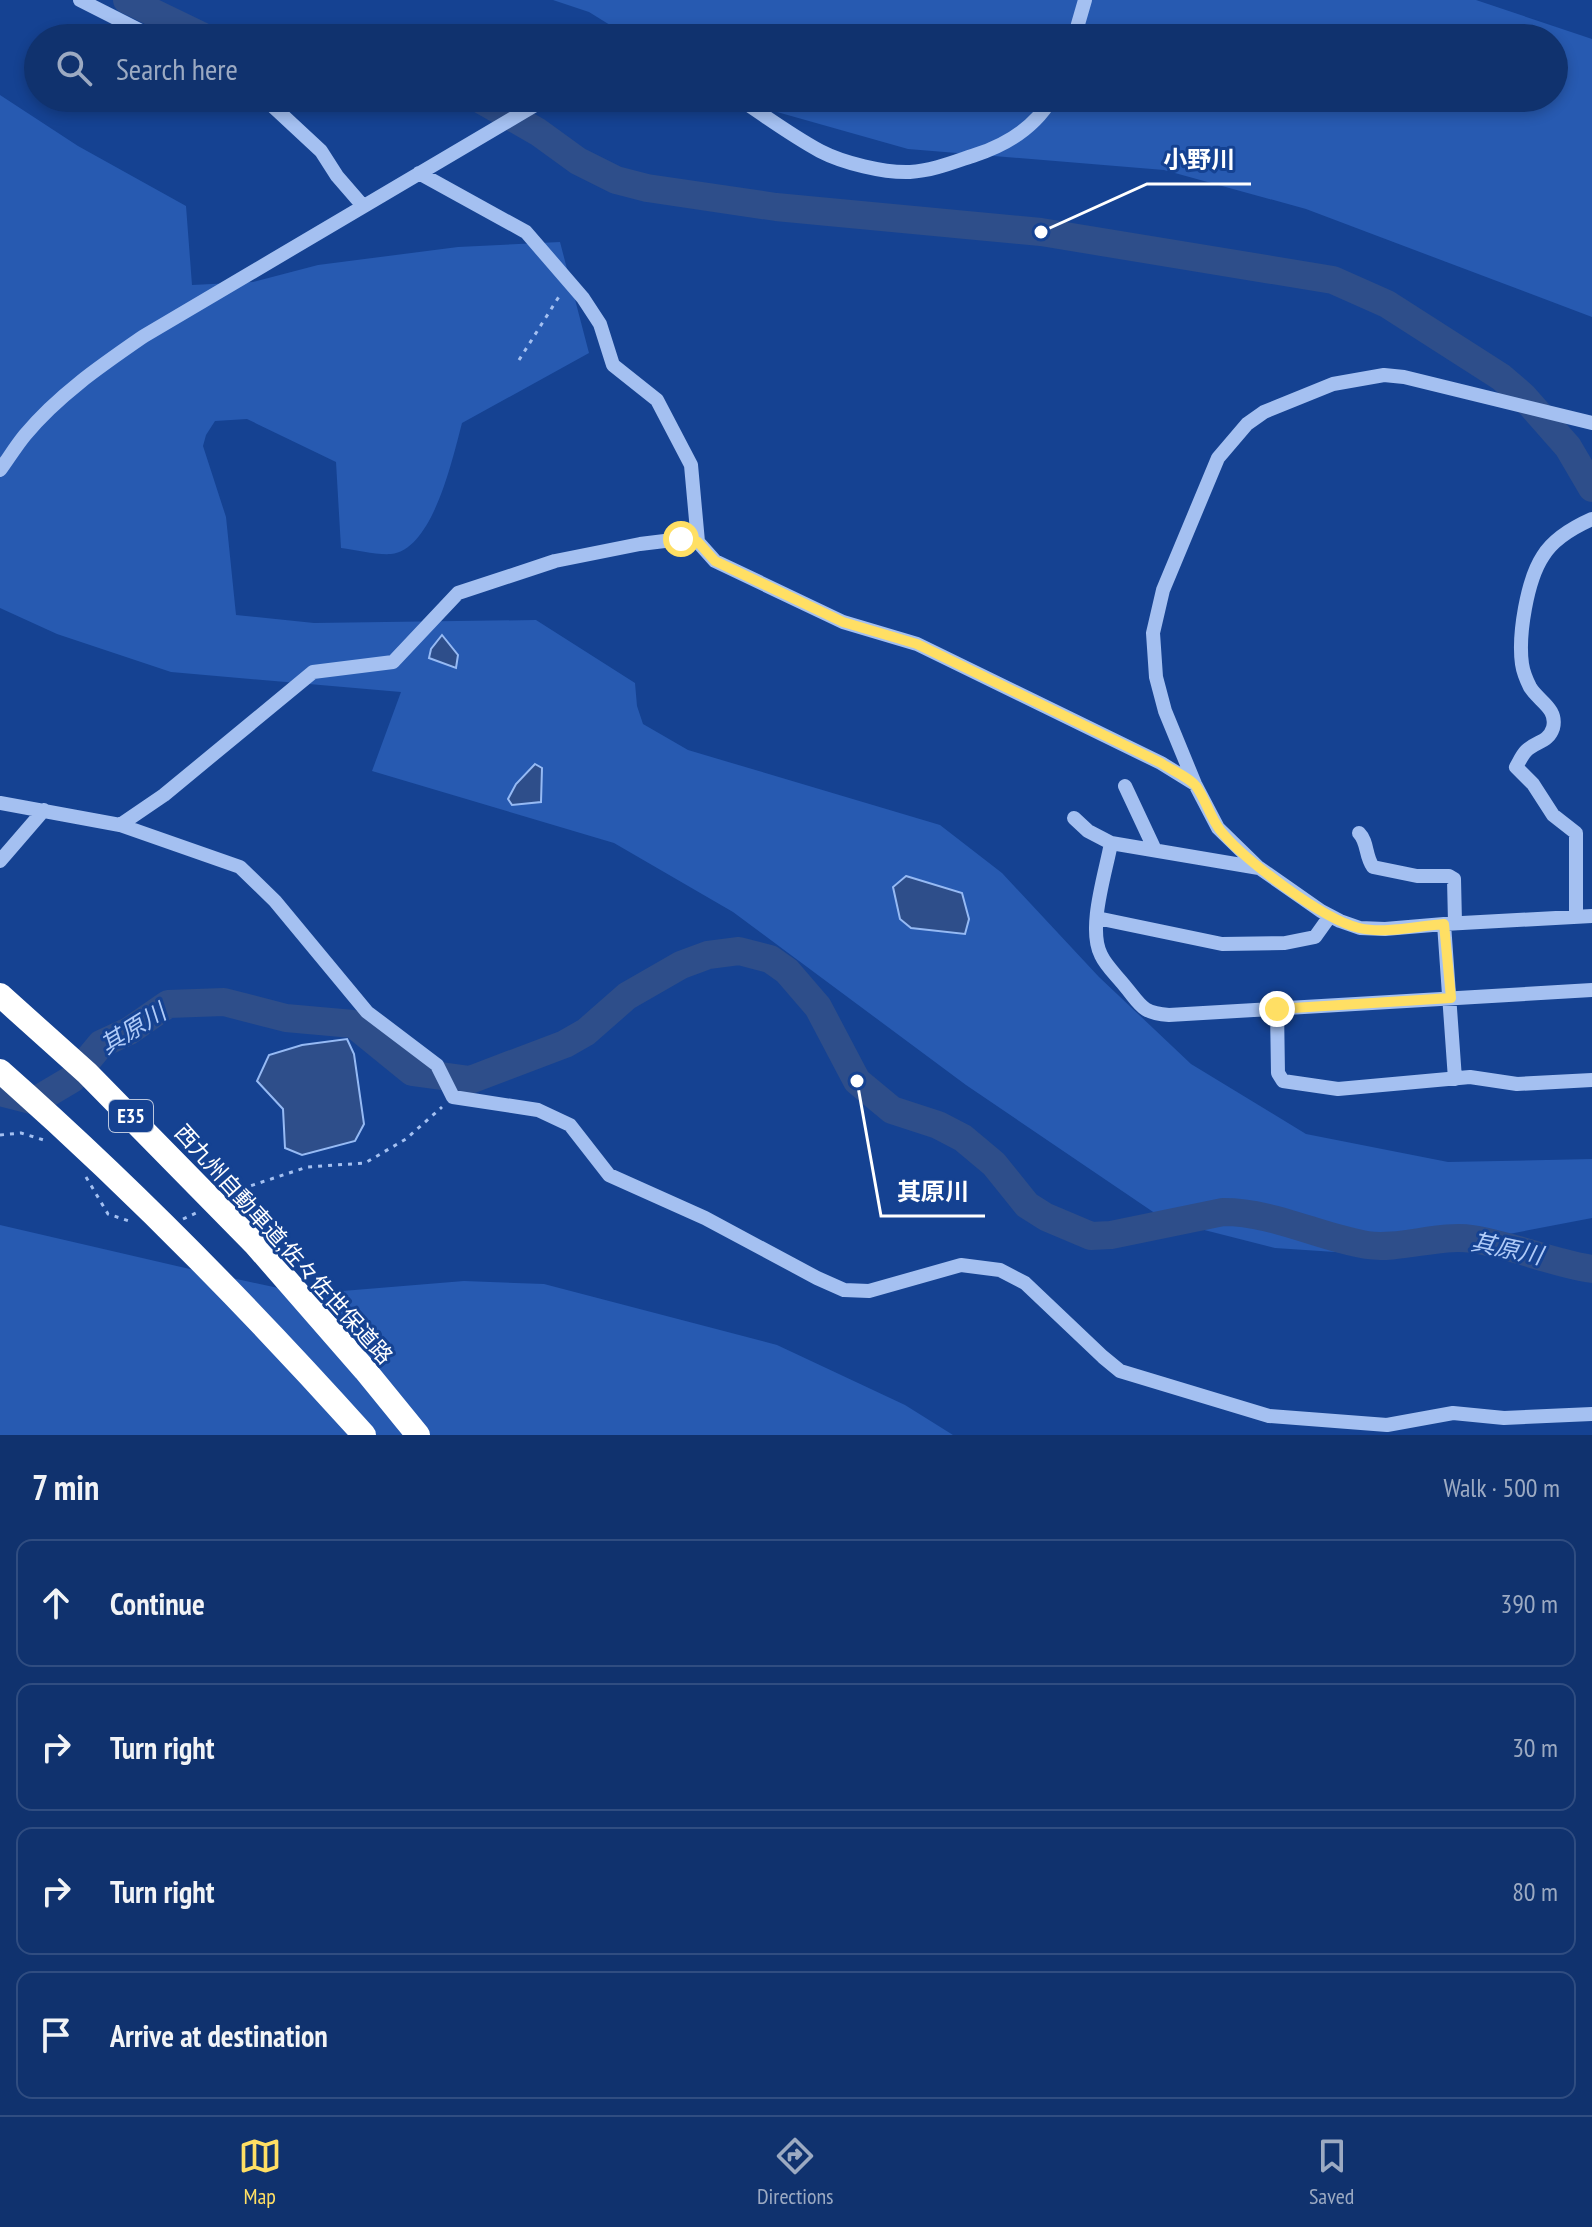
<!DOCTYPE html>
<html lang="en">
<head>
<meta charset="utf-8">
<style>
  :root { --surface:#10326e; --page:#1e3e76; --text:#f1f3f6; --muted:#9caac2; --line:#304d81; --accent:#ffdf64 }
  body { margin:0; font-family:"PT Sans Narrow","Noto Sans JP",sans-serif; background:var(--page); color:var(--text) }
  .stop { position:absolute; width:24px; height:24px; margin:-18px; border:6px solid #ffdf64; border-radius:50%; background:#fff }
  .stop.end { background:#ffdf64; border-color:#fff; box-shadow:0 2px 8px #0008 }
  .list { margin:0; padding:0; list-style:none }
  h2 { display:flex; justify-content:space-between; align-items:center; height:104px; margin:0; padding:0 32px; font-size:34px }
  h2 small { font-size:26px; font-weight:400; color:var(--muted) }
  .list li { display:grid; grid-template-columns:52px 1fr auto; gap:24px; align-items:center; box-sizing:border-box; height:128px; margin:0 16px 16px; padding:0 16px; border:2px solid var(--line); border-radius:16px }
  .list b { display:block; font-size:30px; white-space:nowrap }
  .list em { font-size:26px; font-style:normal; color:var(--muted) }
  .icon { flex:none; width:44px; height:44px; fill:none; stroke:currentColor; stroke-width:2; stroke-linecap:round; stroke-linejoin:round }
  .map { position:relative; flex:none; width:1592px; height:1435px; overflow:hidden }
  .search { position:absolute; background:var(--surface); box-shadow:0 4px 12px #0003; left:24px; right:24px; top:24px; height:88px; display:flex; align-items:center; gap:20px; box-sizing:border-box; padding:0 28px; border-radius:44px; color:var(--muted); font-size:30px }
  .sheet { height:680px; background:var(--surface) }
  nav { display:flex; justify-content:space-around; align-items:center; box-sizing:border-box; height:112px; border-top:2px solid var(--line); background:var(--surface); font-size:22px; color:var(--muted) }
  nav a { display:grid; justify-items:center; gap:4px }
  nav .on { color:var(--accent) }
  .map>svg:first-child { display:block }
</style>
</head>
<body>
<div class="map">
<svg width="1592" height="1435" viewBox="0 0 1592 1435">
  <rect width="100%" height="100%" fill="#154292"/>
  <!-- green -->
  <path fill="#275ab1" d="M553 0H1476L1592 39V317L1306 209 1164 170 908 149 727 98H1554V38H631L589 12Z
    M0 95 78 146 186 206 192 285 253 282 318 265 458 247 560 242 589 353 462 423C453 457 433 550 391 554 376 555 357 550 341 548L336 462 247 419 215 421 206 435 203 446 226 517 236 615 314 623 536 620 635 683 637 706 643 724 688 750 940 825 1002 873 1099 977 1191 1064 1306 1134 1448 1162 1592 1159V1218L1395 1256 1275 1248 1165 1220 966 1085 733 912 614 843 372 771 401 692 171 672 57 634 0 608Z
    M0 1225 181 1267 306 1294 464 1281 544 1284 777 1345 905 1405 953 1435H0Z"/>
  <!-- water -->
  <path fill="#2e4e8a" stroke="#96baf4" stroke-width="2" d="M442 635 458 655 456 668 429 658 431 649Z
    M535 764 542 768 541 802 512 805 508 799 516 784Z
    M906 876 962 893 969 919 965 934 911 928 900 919 893 887Z
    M347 1039 354 1054 364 1124 355 1141 302 1155 285 1148 283 1109 257 1081 269 1055 302 1045Z"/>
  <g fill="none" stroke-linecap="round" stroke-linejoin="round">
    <!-- river -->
    <path stroke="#2e4e8a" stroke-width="28" d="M127 0 206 38
      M478 98 538 132 578 161 616 180 647 188 776 207 1041 232 1333 280 1387 304 1501 377 1523 396 1568 447 1592 488
      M0 1092 35 1101 72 1079 101 1044 129 1031 168 1004 224 1002 286 1018 353 1024 412 1072 470 1080 565 1044 586 1032 627 996 681 965 708 955 739 951 770 959 787 971 818 1007 857 1081 892 1110 938 1125 963 1138 994 1164 1027 1205 1046 1217 1091 1236 1111 1235 1223 1212C1274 1212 1318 1237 1367 1245 1398 1250 1441 1234 1472 1239 1513 1245 1551 1263 1592 1269"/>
    <!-- path -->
    <path stroke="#a4c0f1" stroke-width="3" stroke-dasharray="4 6" stroke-linecap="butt" d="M519 360 560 295
      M0 1135 21 1133 47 1141
      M86 1177 108 1214 132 1222
      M233 1194 247 1187 307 1167 365 1163 406 1139 442 1107
      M183 1219 198 1212"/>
    <!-- minor -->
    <path stroke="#a4c0f1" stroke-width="14" d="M80 0 155 38
      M1074 38 1085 0
      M264 98 321 151 337 176 363 206
      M738 98C765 116 792 136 820 151 843 163 884 173 910 172 932 171 954 162 975 155 1006 145 1035 127 1052 98
      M419 173 526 232 583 298 600 324 613 365 657 400 691 465 698 542 715 561 843 622 917 644 1161 763 1195 784
      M1592 423 1404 377 1384 375 1333 384 1264 412 1247 424 1218 458 1163 590 1153 633 1156 677 1165 711 1195 784 1218 828 1258 867 1321 911 1340 921 1360 928 1385 929 1444 924 1592 916
      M0 470C8 459 16 446 25 435 58 395 102 365 144 336L547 98
      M1125 786 1155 850
      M0 803 120 825 240 867 275 901 367 1012 437 1065 453 1097 538 1110 570 1125 609 1175 705 1218 817 1278 844 1290 869 1291 961 1265 1000 1270 1025 1283 1103 1357 1120 1371 1269 1416 1387 1425 1453 1413 1504 1418 1592 1414
      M1074 818 1088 831 1111 843
      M120 825 164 795 313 672 393 662 458 593 555 561 640 544 681 539 698 542
      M1359 833C1368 842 1365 856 1373 867L1417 876H1449L1454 879 1455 923
      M0 861 44 810
      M1259 868 1111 843C1106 872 1087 928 1101 955 1106 966 1117 976 1124 985 1141 1005 1141 1013 1169 1015L1592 990
      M1576 917V833L1553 815 1533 784 1516 767C1519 762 1522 755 1526 751 1536 741 1548 743 1553 728 1558 708 1538 701 1530 687 1527 681 1523 671 1522 664 1518 635 1527 580 1543 556 1554 538 1574 527 1592 519
      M1097 918 1222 944 1285 943 1315 937 1330 916
      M1444 924 1455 1079
      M1277 1009 1278 1073 1283 1081 1338 1089 1470 1077 1517 1084 1592 1080"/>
    <!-- highway -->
    <path stroke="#fff" stroke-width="24" d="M0 995 87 1073 255 1244 365 1370 418 1435
      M0 1071C129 1185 249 1307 364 1435"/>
  </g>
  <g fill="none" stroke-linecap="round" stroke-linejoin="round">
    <!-- route -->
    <path stroke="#ffdf64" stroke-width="10" d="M681 539 698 542 715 561 843 622 917 644 1161 763C1171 770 1189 777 1196 786 1206 800 1210 817 1220 830 1243 859 1322 919 1359 928 1385 934 1417 926 1444 924L1451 998 1277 1009"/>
  </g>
  <g text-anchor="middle" stroke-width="6" stroke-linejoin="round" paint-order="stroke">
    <!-- shield labels -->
    <rect fill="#154292" stroke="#b9c6de" stroke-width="2" x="109" y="1100" width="44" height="32" rx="6"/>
    <g font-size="20" font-weight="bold" fill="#fff">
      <text x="131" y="1123">E35</text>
    </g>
    <!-- street labels -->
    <g font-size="22" fill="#fff" stroke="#154292">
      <text transform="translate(284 1244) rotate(48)" y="8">西九州自動車道;佐々佐世保道路</text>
    </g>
    <!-- water labels -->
    <g font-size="24" font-style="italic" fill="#b0cbf8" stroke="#154292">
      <text transform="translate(133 1029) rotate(-32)" y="8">其原川</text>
      <text transform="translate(1507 1249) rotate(12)" y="8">其原川</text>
    </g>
  </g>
  <!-- callouts -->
  <path fill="none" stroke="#fff" stroke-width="3" d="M1041 232L1147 184H1251M857 1081L881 1216H985"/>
  <g fill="#fff" stroke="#154292" stroke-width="3">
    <circle cx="1041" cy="232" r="8"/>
    <circle cx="857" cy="1081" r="8"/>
  </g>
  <g font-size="24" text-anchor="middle" font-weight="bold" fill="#fff" stroke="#154292" stroke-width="6" stroke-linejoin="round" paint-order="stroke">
    <text x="1199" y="168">小野川</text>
    <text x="933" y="1200">其原川</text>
  </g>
</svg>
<div class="stop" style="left:681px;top:539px"></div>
<div class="stop end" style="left:1277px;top:1009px"></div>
<div class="search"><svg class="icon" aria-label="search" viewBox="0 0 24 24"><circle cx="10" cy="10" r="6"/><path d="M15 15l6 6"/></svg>Search here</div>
</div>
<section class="sheet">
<h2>7 min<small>Walk · 500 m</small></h2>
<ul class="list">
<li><svg class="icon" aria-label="ahead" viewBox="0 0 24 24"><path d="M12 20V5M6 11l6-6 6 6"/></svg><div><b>Continue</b></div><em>390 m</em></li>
<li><svg class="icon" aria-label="right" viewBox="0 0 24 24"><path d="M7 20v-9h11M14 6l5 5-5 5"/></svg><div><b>Turn right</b></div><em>30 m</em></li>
<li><svg class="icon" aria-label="right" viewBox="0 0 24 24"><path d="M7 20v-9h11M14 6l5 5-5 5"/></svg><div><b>Turn right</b></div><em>80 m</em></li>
<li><svg class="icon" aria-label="arrive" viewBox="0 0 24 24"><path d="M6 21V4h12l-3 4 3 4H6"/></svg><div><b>Arrive at destination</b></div></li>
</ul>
</section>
<nav>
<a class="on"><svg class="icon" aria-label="map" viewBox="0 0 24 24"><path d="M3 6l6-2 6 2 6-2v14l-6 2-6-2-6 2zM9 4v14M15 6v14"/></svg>Map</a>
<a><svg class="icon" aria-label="directions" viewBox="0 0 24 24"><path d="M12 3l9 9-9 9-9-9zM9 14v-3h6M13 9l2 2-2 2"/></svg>Directions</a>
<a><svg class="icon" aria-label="saved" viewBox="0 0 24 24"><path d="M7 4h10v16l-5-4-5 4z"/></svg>Saved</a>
</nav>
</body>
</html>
